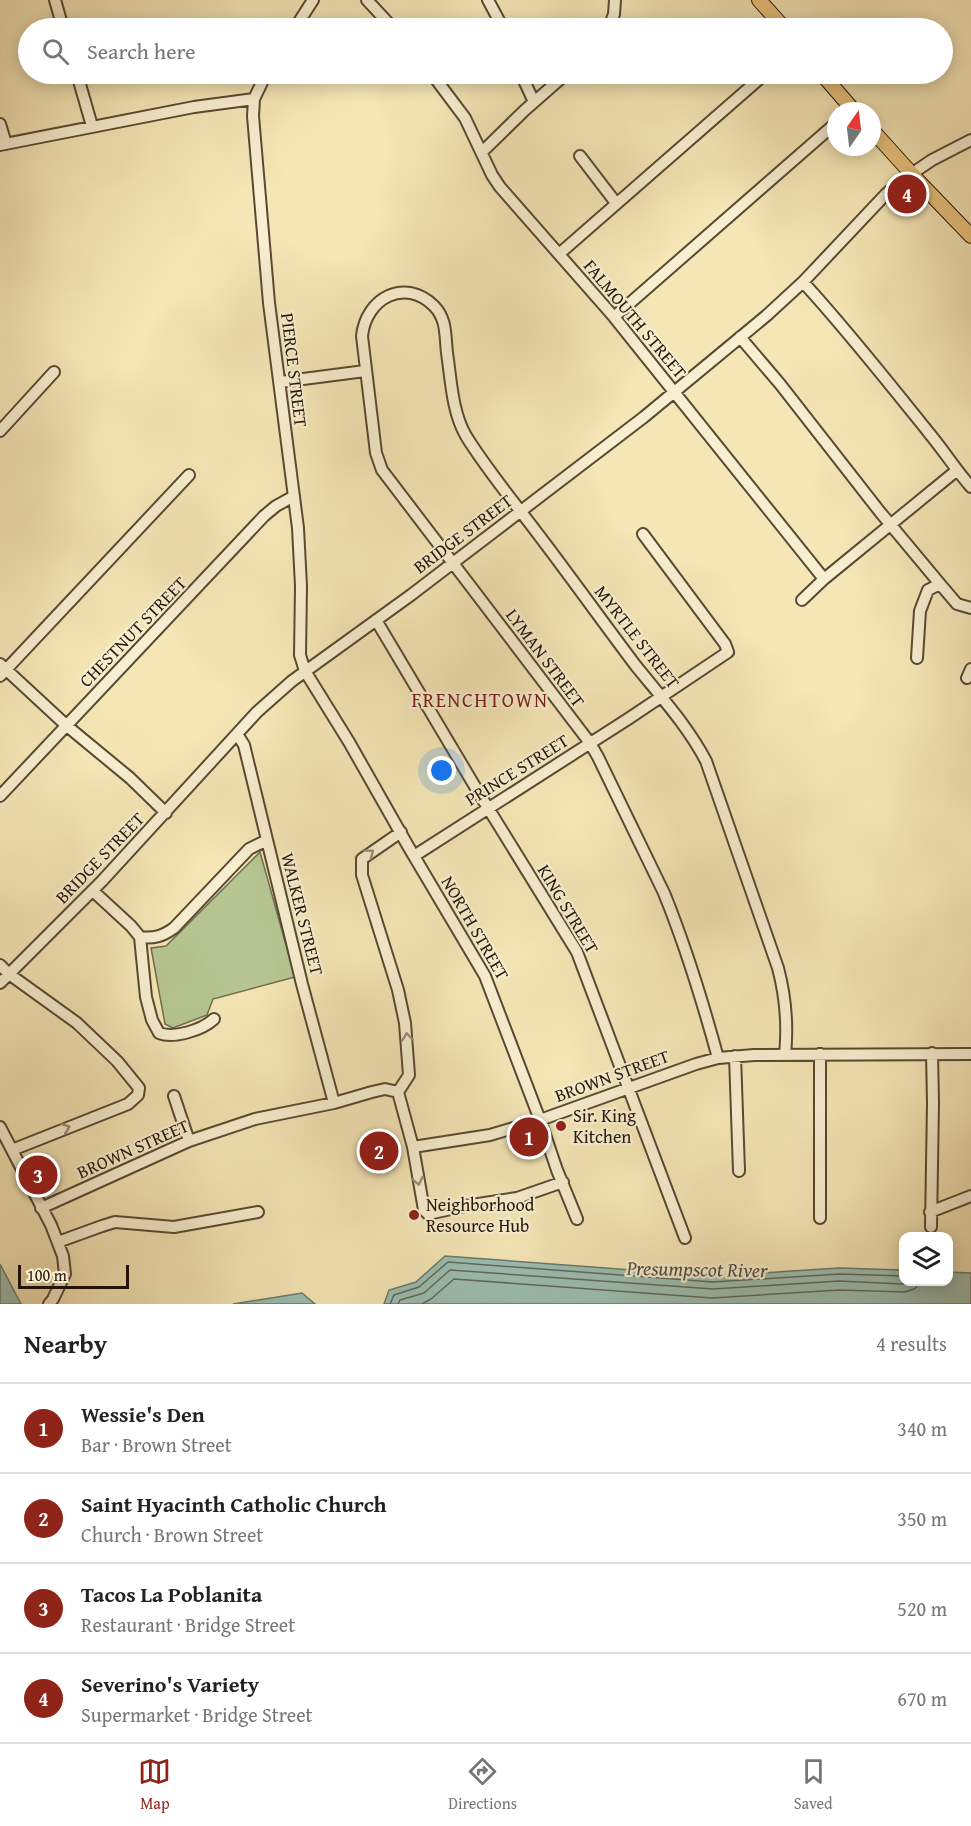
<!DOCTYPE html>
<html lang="en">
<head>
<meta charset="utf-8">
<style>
  :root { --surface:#fff; --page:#f2f2f2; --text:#222; --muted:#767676; --line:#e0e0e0; --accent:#8f2418 }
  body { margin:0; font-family:"Gentium Book Plus",serif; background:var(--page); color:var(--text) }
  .controls { position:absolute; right:18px; bottom:18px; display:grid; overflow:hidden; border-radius:12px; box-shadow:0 3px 15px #0003 }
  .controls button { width:54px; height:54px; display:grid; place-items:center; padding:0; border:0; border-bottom:2px solid var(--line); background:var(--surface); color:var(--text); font:30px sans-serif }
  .compass { position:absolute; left:827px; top:102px; width:54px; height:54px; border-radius:50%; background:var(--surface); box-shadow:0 3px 15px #0003; rotate:14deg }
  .scale { position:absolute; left:18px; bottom:15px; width:111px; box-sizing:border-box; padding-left:6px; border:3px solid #251509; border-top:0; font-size:16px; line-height:21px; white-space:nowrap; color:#251509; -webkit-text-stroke:4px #f8efd0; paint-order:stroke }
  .you { position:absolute; left:442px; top:771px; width:21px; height:21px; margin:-15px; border:4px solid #fff; border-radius:50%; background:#1a73e8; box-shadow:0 0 0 9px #1a73e833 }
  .badge { display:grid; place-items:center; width:39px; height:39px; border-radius:50%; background:var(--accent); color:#fff; font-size:20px; font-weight:700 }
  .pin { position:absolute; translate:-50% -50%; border:3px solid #fff; box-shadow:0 2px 6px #0006 }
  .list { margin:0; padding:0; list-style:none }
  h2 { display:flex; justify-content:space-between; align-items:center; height:78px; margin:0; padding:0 24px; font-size:26px }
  h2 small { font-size:20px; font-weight:400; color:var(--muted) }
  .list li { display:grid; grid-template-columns:39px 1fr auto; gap:18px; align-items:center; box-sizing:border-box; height:90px; padding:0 24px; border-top:2px solid var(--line) }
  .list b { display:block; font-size:22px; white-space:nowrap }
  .list p { margin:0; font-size:20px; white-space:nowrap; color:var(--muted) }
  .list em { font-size:20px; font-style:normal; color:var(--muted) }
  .icon { flex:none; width:33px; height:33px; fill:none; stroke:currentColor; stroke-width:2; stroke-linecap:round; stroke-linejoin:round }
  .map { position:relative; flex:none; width:971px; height:1304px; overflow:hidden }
  .search { position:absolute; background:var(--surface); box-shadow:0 3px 15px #0003; left:18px; right:18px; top:18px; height:66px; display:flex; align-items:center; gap:15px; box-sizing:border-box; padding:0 21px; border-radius:33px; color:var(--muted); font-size:22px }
  .sheet { height:438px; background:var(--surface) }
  nav { display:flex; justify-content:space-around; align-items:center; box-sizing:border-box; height:84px; border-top:2px solid var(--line); background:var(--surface); font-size:16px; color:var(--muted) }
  nav a { display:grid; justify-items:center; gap:3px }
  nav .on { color:var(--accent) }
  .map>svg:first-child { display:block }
</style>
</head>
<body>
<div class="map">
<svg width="971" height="1304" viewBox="0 0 971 1304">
  <rect width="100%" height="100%" fill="#f5e6b6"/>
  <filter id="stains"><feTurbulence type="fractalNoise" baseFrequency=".00333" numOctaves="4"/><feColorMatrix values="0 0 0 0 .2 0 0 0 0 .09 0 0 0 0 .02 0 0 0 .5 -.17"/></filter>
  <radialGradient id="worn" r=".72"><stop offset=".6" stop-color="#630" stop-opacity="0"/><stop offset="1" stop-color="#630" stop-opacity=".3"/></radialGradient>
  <!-- green -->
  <path fill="#b6c692" stroke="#6e6e4e" stroke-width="1.5" d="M260 852 295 977 213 999 207 1015 173 1028 165 1024 151 948 166 946Z"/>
  <!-- water -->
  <path fill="#9cbfb2" stroke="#6c7b6e" stroke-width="1.5" d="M445 1256 713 1276 839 1268 903 1270 904 1282H948L949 1272 971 1273V1304H384L389 1290 416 1282Z
    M0 1264 21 1304H0Z
    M302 1293 315 1304H233Z"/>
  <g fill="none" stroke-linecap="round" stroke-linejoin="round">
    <!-- shore -->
    <path stroke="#606a5e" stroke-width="1.5" d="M390 1304 394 1295 419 1287 448 1262 713 1282 839 1274 904 1276
      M398 1304 400 1300 424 1293 450 1270 713 1289 839 1281 902 1284 910 1282
      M422 1304 431 1299 454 1279 712 1298 839 1290 905 1292 914 1289 922 1282"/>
    <defs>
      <path id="minor" d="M55 0 63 28
        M367 0 393 28
        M488 0 503 28
        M295 28 313 0
        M609 28 614 14 615 0
        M77 74 92 126
        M266 74 254 99 253 116 269 303 298 528 301 586 300 655 305 671 349 742 408 846 485 976 540 1120 557 1170 577 1219
        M432 74 465 118 492 175 500 187 614 317 824 579
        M521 74 534 102
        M0 124 6 144
        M0 145 194 107 254 99
        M482 152 525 110 566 74
        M580 156 616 203
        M559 254 765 74
        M803 282C847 330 888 382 929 433 944 451 956 470 971 487
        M614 317 836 123
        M740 337 780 384 880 512 940 584 957 604 971 608
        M280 382 365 371
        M0 431 54 372
        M802 600 824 579 956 471
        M376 620 480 795 577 952 685 1238
        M917 658 920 611 928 590 940 584
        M0 664 67 726 130 778 166 813
        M0 676 189 475
        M967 678 971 669
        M237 734 244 745 302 984 334 1103
        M0 796 264 516 276 506 294 496
        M414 856 628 719 728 652 725 644 643 534
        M93 891 131 926 140 937 146 997 152 1020 159 1033C174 1039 202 1030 214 1019
        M140 937C154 939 163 936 174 928L249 849 267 840
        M0 965 9 974 77 1023 117 1061 139 1088 138 1095 128 1104 12 1150
        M0 983 102 881 257 712 292 681 411 595 644 417 766 316 803 282 886 194 901 181 932 160 971 140
        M735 1056 739 1171
        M718 1058C703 1003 686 947 664 893L598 757 590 743 382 470 376 453 362 336C366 298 405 277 434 306 447 319 445 336 447 353 451 379 452 412 466 436 489 473 518 507 544 542 575 583 605 625 636 666 661 697 687 725 706 761L778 968C786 998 788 1025 785 1055
        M398 1092 409 1075 405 1023 398 990 362 875V859L401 832
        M398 1092 413 1147 424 1210 428 1214 465 1206 517 1198 563 1182
        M174 1096 189 1141
        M0 1127 51 1225 63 1256 65 1274 53 1299 49 1304
        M413 1147 490 1135 540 1120 696 1064 718 1058 754 1055 971 1054
        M41 1208 189 1141 255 1119 334 1103 372 1092 385 1089 398 1092
        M930 1212 971 1196
        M820 1218V1054
        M931 1227 933 1103 932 1053
        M58 1242 102 1226 115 1222 174 1227 258 1212"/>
      <path id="major" d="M759 0 784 28
        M822 74 854 111
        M872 130 919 182 971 236"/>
    </defs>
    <!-- minor casing -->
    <use href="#minor" stroke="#594934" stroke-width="14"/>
    <!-- major casing -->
    <use href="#major" stroke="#251509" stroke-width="16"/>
    <!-- minor -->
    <use href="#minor" stroke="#f8efd0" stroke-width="10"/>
    <!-- major -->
    <use href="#major" stroke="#eac37b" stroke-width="14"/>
  </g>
  <!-- one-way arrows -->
  <defs><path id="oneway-chevron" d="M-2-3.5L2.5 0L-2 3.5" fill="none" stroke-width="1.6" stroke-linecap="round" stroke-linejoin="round" transform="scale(1.5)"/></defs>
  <g stroke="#998d76">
    <use href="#oneway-chevron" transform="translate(370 853) rotate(-37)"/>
    <use href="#oneway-chevron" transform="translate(407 1037) rotate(-96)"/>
    <use href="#oneway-chevron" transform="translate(66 1128) rotate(-21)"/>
    <use href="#oneway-chevron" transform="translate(418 1181) rotate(78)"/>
  </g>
  <!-- markers -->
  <g fill="#8f2418" stroke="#f8efd0" stroke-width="2">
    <circle cx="561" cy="1126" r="6"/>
    <circle cx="414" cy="1215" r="6"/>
  </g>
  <g text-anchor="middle" stroke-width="4.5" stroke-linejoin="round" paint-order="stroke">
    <!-- street labels -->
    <g font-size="18" fill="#251509" stroke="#f8efd0">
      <text transform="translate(635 319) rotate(50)" y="6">FALMOUTH STREET</text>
      <text transform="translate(294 370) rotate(83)" y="6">PIERCE STREET</text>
      <text transform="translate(463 534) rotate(-37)" y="6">BRIDGE STREET</text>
      <text transform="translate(133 632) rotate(-46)" y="6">CHESTNUT STREET</text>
      <text transform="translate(637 637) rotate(52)" y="6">MYRTLE STREET</text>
      <text transform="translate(545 658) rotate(53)" y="6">LYMAN STREET</text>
      <text transform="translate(517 770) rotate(-32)" y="6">PRINCE STREET</text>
      <text transform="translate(100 858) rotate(-46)" y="6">BRIDGE STREET</text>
      <text transform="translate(568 909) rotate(59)" y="6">KING STREET</text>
      <text transform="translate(302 914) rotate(76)" y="6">WALKER STREET</text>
      <text transform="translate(475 928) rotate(60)" y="6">NORTH STREET</text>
      <text transform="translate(612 1076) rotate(-20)" y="6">BROWN STREET</text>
      <text transform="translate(133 1149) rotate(-24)" y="6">BROWN STREET</text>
    </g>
    <!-- poi labels -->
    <g font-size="18" fill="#251509" stroke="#f8efd0" text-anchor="start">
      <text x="573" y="1122">Sir. King<tspan x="573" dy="21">Kitchen</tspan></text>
      <text x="426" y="1211">Neighborhood<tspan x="426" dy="21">Resource Hub</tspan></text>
    </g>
    <!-- neighbourhood labels -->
    <g font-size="20" letter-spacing="1.5" fill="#7a1f14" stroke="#f8efd0">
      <text x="480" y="707">FRENCHTOWN</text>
    </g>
    <!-- water labels -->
    <g font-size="20" font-style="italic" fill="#4f5044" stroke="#f8efd0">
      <text transform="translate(697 1269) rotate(1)" y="7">Presumpscot River</text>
    </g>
  </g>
  <rect width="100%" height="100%" filter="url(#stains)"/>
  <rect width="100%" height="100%" fill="url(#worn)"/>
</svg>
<div class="controls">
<button><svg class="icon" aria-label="layers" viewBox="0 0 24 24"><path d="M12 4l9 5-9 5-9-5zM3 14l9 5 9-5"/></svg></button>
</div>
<svg class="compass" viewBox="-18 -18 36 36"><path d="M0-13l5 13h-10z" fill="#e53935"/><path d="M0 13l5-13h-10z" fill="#767676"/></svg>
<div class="scale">100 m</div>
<div class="you"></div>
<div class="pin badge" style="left:529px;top:1137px">1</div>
<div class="pin badge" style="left:379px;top:1151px">2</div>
<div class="pin badge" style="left:38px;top:1175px">3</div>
<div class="pin badge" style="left:907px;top:194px">4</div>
<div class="search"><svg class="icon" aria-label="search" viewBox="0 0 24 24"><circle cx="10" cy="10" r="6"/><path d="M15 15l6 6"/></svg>Search here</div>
</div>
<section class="sheet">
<h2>Nearby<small>4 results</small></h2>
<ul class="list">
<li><span class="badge">1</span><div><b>Wessie's Den</b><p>Bar · Brown Street</p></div><em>340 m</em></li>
<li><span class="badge">2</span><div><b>Saint Hyacinth Catholic Church</b><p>Church · Brown Street</p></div><em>350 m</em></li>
<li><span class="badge">3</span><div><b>Tacos La Poblanita</b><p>Restaurant · Bridge Street</p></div><em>520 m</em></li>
<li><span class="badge">4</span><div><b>Severino's Variety</b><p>Supermarket · Bridge Street</p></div><em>670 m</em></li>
</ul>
</section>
<nav>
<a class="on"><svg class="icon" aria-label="map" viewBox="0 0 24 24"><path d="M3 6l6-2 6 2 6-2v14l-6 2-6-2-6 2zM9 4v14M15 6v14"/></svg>Map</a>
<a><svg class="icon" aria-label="directions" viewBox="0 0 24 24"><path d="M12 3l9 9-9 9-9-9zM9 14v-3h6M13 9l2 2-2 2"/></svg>Directions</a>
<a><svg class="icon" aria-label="saved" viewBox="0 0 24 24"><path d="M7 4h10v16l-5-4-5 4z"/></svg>Saved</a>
</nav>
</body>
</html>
